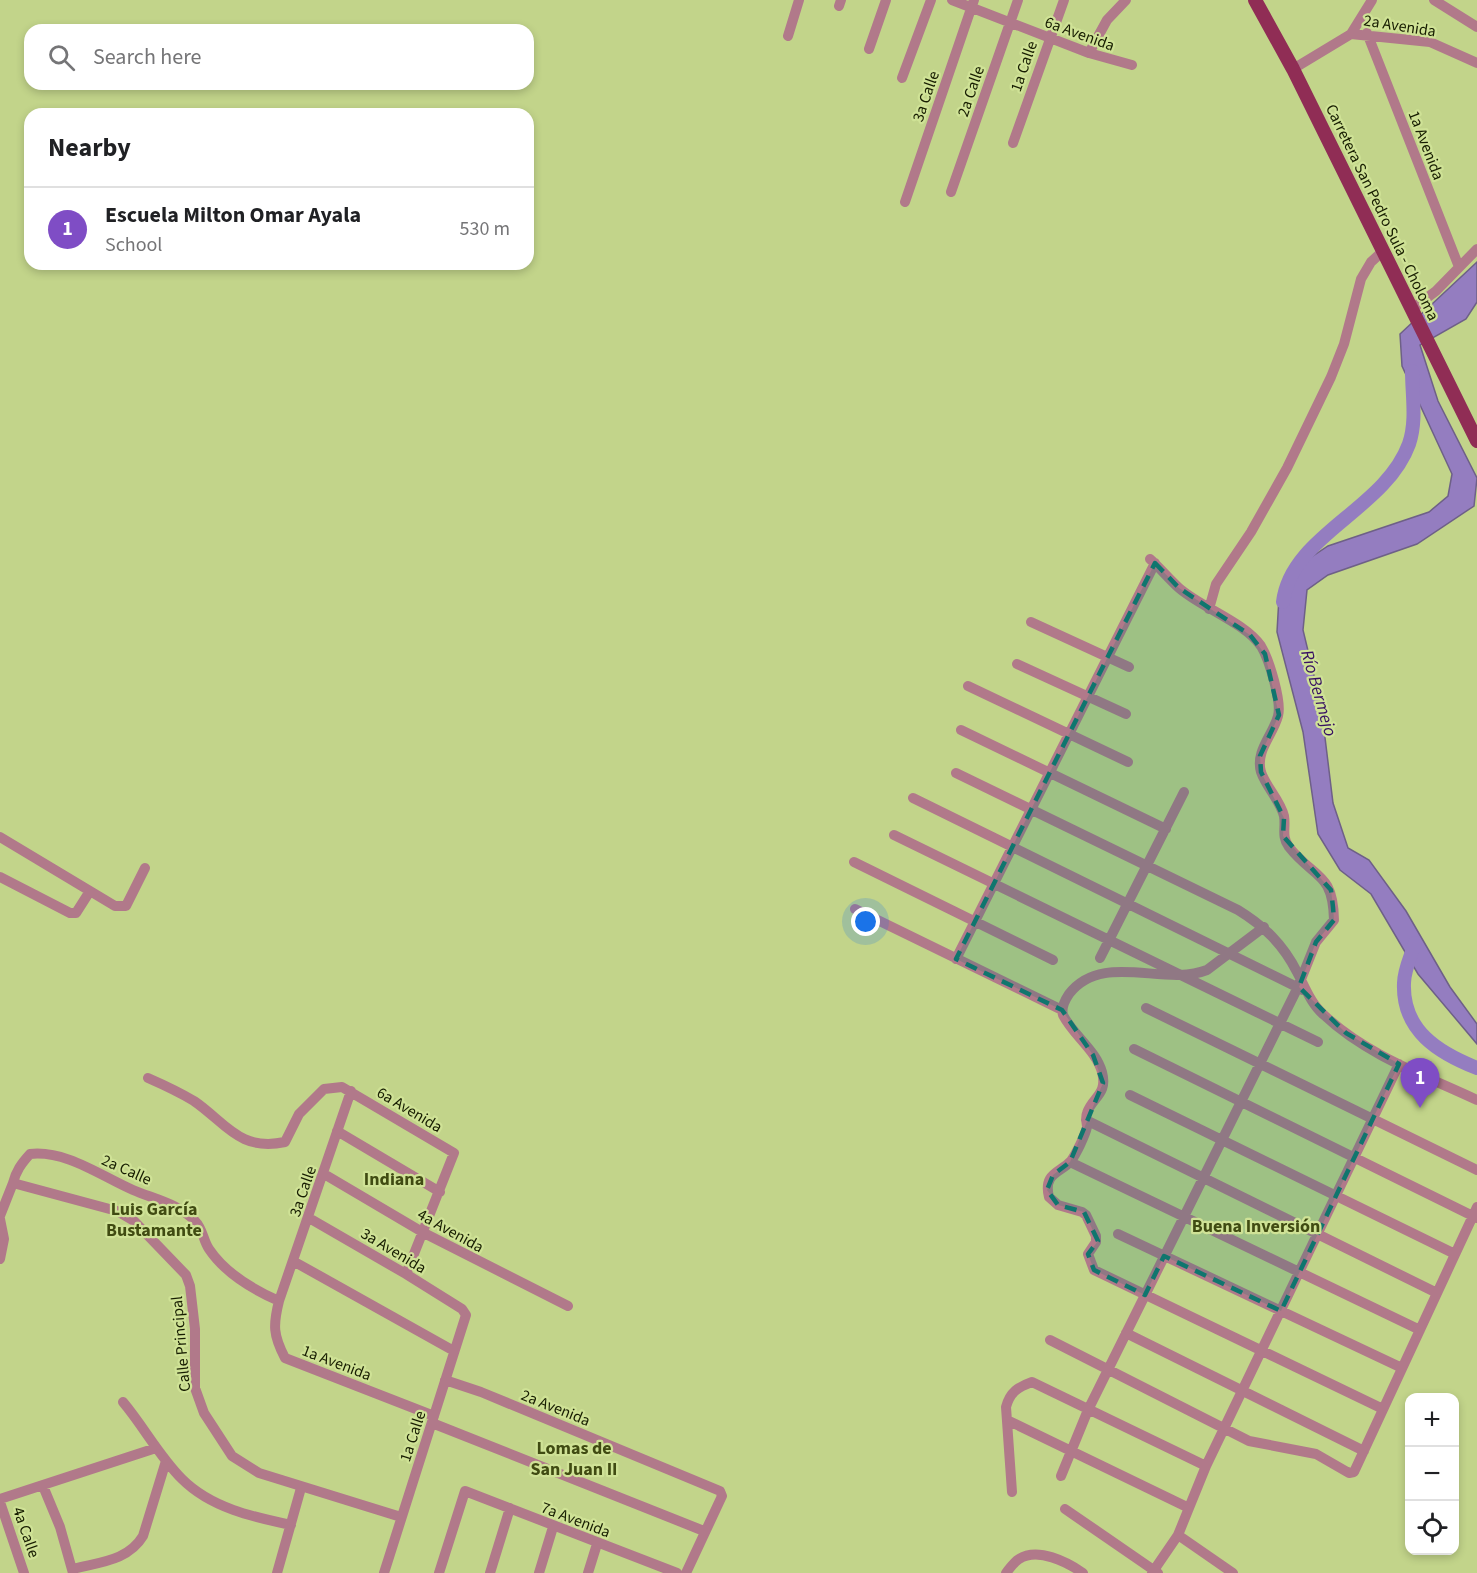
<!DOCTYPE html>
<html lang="en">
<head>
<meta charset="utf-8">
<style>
  :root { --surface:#fff; --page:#f6f6f6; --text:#202124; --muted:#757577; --line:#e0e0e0; --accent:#7f4dc5 }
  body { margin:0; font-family:"Source Sans 3",sans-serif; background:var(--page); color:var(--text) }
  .controls { position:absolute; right:18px; bottom:18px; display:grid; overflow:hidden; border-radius:12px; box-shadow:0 3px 9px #0003 }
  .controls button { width:54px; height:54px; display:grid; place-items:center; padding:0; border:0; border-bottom:2px solid var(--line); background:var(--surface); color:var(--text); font:30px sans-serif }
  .you { position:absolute; left:866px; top:922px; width:21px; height:21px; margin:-15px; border:4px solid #fff; border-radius:50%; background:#1a73e8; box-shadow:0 0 0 9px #1a73e833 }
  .badge { display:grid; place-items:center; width:39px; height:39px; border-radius:50%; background:var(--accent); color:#fff; font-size:20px; font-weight:700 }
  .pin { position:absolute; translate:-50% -50px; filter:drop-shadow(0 2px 3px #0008) }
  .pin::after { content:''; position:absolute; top:32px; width:21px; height:18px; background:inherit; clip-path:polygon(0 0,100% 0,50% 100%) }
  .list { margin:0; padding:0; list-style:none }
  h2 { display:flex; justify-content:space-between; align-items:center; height:78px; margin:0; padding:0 24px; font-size:26px }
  h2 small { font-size:20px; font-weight:400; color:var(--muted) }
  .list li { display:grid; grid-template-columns:39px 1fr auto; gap:18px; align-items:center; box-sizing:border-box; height:84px; padding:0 24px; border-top:2px solid var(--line) }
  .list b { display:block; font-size:22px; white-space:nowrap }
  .list p { margin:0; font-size:20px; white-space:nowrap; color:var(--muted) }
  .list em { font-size:20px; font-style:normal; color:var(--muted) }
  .icon { flex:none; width:33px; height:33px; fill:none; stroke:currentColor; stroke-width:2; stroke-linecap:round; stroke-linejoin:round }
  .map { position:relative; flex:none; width:1477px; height:1573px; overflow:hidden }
  .search { position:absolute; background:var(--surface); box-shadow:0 3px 9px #0003; left:24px; top:24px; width:510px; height:66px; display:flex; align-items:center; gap:15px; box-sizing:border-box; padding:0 21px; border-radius:18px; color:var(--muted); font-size:22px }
  .panel { position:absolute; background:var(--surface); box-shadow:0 3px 9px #0003; left:24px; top:108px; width:510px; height:162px; border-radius:18px }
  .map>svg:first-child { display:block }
</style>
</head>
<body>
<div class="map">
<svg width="1477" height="1573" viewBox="0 0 1477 1573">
  <rect width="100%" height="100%" fill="#c2d48a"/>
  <!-- water -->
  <path fill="#947dc0" stroke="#6e6087" stroke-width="1.5" d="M1477 262V302L1466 319 1420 345 1438 401 1477 478 1474 506 1417 544 1328 575 1307 590 1303 630 1321 705 1333 803 1348 848 1369 860 1406 911 1450 987 1477 1024V1044L1418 974 1371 894 1340 870 1318 834 1303 732 1277 632 1279 597 1298 566 1328 546 1429 512 1448 496 1452 474 1402 366 1400 334Z"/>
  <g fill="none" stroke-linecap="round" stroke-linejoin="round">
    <!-- river -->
    <path stroke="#947dc0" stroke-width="14" d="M1283 602C1291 535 1385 510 1409 444 1417 421 1412 395 1412 371
      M1415 943C1411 956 1404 970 1404 983 1402 1031 1439 1053 1477 1068"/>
    <!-- minor -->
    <path stroke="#b1798a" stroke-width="10" d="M952 0 1089 53 1132 65
      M1434 0 1477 27
      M839 6 841 0
      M1367 33 1459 267
      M1351 34 1430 42 1477 63
      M788 36 799 0
      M869 49 886 0
      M1089 53 1107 20 1126 0
      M1293 69 1351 34 1372 0
      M902 78 931 0
      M1013 143 1064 0
      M951 192 1018 0
      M905 202 974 0
      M1412 309 1436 291 1477 249
      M1209 609 1216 584 1251 532 1287 468 1331 377 1344 344 1361 279 1371 262 1383 251
      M1031 622 1129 667
      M1017 664 1126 714
      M968 686 1128 762
      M961 730 1166 829
      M956 773 1238 910C1264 926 1283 944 1297 972 1305 987 1311 1004 1324 1015 1366 1055 1426 1076 1477 1100
      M913 798 1303 990
      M894 835 1318 1042
      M0 837 90 891
      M854 862 1053 960
      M0 877 70 913H76L90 891 115 906H126L145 868
      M855 909 1062 1010
      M1264 927 1207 970C1164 987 1102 951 1069 994 1065 1000 1061 1008 1063 1015 1073 1035 1096 1050 1102 1072 1108 1095 1092 1097 1087 1113 1085 1118 1087 1123 1087 1127 1085 1136 1076 1154 1071 1161 1060 1173 1043 1173 1049 1197L1058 1205 1082 1212 1086 1215 1096 1236V1242L1088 1254 1094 1270 1383 1409
      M1100 958 1184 792
      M956 959 1155 563
      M1146 1008 1477 1170
      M1134 1049 1477 1218
      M148 1078C164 1085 179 1092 194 1101 225 1122 239 1152 285 1142L299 1114 324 1089 342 1087 454 1153 406 1274
      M351 1091 279 1301C273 1325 273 1335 285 1358L434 1416
      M1130 1095 1455 1254
      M1086 1120 1437 1293
      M337 1131 440 1192
      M1070 1162 1420 1330
      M324 1174 424 1233 568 1306
      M13 1183C16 1171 21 1164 30 1154 66 1150 101 1176 133 1190 154 1199 179 1204 195 1221 203 1229 203 1240 209 1249 225 1273 254 1290 279 1301
      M0 1216 13 1183 117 1211 134 1221 186 1275 190 1286 195 1329V1388L204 1413 232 1456 259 1473 401 1517
      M309 1218 406 1274 462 1309 466 1315 384 1573
      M0 1219 4 1239 0 1259
      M1118 1234 1402 1368
      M293 1261 454 1351
      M1126 1333 1364 1451
      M1050 1340 1249 1441 1316 1454 1349 1473 1354 1472 1477 1207
      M445 1380 481 1392 720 1491 722 1496 686 1573
      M123 1402C144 1427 159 1456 182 1479 211 1508 253 1517 291 1525
      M1007 1420 1189 1508
      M432 1423 704 1531
      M1061 1476 1088 1410 1298 987 1316 942 1334 920C1333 871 1314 879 1289 847 1281 836 1286 828 1284 816 1280 800 1266 787 1261 772 1255 751 1273 735 1278 716 1282 702 1269 659 1261 646 1244 622 1202 608 1179 588 1169 579 1160 568 1150 559
      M43 1486 60 1527 73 1573
      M1012 1492 1006 1407C1010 1392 1018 1387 1032 1382L1206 1466
      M0 1499 156 1448
      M0 1502 24 1573
      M1065 1509 1158 1573
      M1178 1535 1233 1573
      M73 1569C99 1562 128 1561 143 1536L166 1461
      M277 1573 301 1488
      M439 1573 465 1491 677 1573
      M490 1573 510 1508
      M539 1573 553 1527
      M588 1573 597 1544
      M1006 1573C1010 1568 1014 1562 1019 1559 1038 1547 1067 1562 1083 1573
      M1152 1573 1178 1535 1206 1466 1399 1064"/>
    <!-- major -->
    <path stroke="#902d55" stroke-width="14" d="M1255 0 1293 69 1477 441"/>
  </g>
  <!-- marked area -->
  <path fill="#0f766e" fill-opacity="0.2" stroke="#0f766e" stroke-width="4.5" stroke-dasharray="12 8" stroke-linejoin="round" d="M1155 563 1179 588 1250 635 1265 654 1279 715 1260 756 1261 772 1284 818 1283 836 1331 890 1333 907 1334 920 1316 942 1299 987 1346 1033 1399 1064 1281 1311 1164 1256 1145 1295 1094 1270 1088 1254 1098 1241 1084 1212 1058 1205 1047 1190 1053 1175 1070 1162 1103 1083 1093 1055 1062 1010 956 959Z"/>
  <g text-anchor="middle" stroke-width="4.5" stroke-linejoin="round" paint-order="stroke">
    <!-- street labels -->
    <g font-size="16" fill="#171d01" stroke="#cfe296">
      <text transform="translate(1400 25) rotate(9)" y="6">2a Avenida</text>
      <text transform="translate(1080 33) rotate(20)" y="6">6a Avenida</text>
      <text transform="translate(1023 66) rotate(-71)" y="6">1a Calle</text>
      <text transform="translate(970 91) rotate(-71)" y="6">2a Calle</text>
      <text transform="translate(925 96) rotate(-71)" y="6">3a Calle</text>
      <text transform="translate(1427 145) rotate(69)" y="6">1a Avenida</text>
      <text transform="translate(1383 212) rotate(64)" y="6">Carretera San Pedro Sula - Choloma</text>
      <text transform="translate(410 1109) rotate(31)" y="6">6a Avenida</text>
      <text transform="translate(127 1169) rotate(24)" y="6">2a Calle</text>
      <text transform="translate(302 1191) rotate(-71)" y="6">3a Calle</text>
      <text transform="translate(451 1230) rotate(29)" y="6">4a Avenida</text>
      <text transform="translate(394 1250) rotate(31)" y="6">3a Avenida</text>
      <text transform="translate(180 1344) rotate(-95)" y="6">Calle Principal</text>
      <text transform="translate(337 1362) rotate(21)" y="6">1a Avenida</text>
      <text transform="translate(556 1407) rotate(22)" y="6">2a Avenida</text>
      <text transform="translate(412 1436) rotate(-72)" y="6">1a Calle</text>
      <text transform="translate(576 1519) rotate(21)" y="6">7a Avenida</text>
      <text transform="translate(27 1532) rotate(71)" y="6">4a Calle</text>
    </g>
    <!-- water labels -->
    <g font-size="18" font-style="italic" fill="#381162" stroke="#cfe296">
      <text transform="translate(1319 693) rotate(74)" y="6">Río Bermejo</text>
    </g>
    <!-- neighbourhood labels -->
    <g font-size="18" font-weight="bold" fill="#404b12" stroke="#cfe296">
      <text x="394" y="1185">Indiana</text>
      <text x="154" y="1215">Luis García<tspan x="154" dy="21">Bustamante</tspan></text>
      <text x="1256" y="1232">Buena Inversión</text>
      <text x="574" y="1454">Lomas de<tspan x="574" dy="21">San Juan II</tspan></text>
    </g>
  </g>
</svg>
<div class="controls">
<button>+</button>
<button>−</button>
<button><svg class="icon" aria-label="locate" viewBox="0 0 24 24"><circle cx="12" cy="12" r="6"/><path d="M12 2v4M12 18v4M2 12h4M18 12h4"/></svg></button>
</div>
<div class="you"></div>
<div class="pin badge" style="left:1420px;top:1108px">1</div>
<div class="search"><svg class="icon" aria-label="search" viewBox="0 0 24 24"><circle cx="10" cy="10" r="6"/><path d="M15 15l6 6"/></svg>Search here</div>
<section class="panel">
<h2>Nearby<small></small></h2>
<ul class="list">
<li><span class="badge">1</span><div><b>Escuela Milton Omar Ayala</b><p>School</p></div><em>530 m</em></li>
</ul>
</section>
</div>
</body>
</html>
